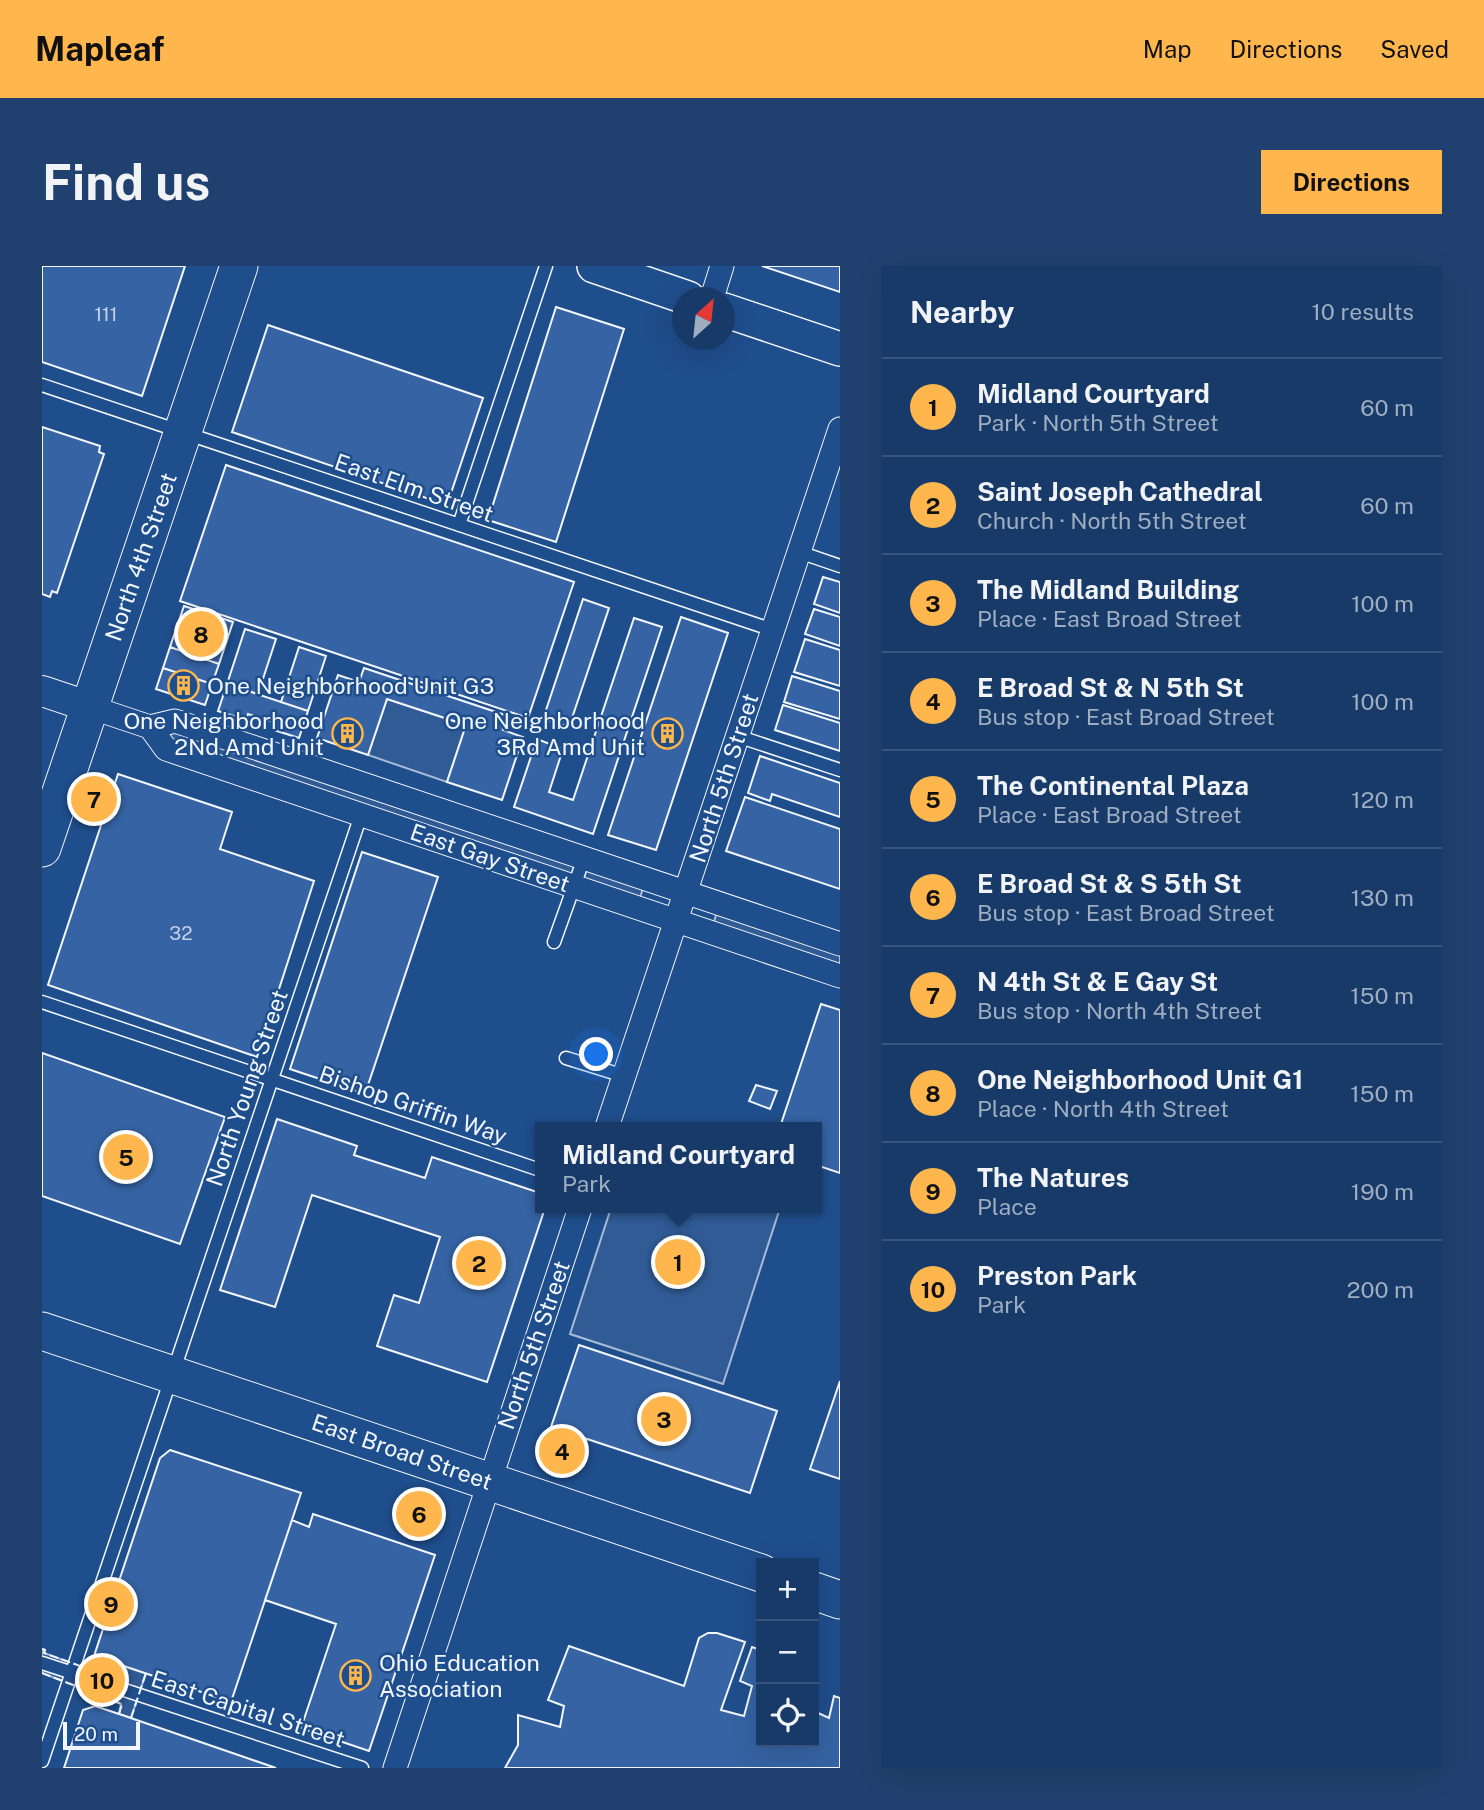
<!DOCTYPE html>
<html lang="en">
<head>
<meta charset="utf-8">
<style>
  :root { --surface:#173a69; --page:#20416f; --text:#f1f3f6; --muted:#9eadc0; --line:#36547d; --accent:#ffb74d }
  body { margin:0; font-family:"Public Sans",sans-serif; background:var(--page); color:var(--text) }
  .controls { position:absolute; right:21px; bottom:21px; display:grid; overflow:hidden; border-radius:0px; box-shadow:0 7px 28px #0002 }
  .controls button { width:63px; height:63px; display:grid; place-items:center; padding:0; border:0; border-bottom:2px solid var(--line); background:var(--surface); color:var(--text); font:35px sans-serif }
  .compass { position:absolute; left:630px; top:21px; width:63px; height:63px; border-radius:50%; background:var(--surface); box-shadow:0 7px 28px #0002; rotate:27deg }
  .scale { position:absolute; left:21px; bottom:18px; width:77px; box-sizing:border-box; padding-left:7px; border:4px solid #f2f6ff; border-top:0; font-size:19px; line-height:24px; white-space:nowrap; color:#f2f6ff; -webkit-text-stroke:5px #1f4e8c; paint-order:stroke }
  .you { position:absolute; left:555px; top:789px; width:24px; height:24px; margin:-18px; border:5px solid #fff; border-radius:50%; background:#1a73e8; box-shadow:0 0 0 10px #1a73e833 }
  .badge { display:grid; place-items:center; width:46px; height:46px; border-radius:50%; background:var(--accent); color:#111; font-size:23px; font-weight:700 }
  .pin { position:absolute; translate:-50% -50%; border:4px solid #fff; box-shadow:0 2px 7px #0006 }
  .popup { position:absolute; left:493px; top:856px; width:287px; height:91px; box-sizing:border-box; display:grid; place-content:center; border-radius:0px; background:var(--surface); filter:drop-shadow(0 2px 5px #0005); font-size:23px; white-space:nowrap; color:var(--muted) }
  .popup b { font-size:26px; color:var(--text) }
  .popup::after { content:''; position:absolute; left:50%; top:100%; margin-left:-14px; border:14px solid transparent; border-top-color:var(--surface) }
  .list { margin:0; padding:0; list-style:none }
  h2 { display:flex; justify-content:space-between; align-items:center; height:91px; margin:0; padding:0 28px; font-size:30px }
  h2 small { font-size:23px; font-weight:400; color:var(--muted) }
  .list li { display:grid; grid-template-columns:46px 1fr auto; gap:21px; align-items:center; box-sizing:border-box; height:98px; padding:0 28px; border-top:2px solid var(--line) }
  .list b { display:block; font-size:26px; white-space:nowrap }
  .list p { margin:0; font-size:23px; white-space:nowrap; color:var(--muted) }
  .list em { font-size:23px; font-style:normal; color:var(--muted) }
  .icon { flex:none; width:38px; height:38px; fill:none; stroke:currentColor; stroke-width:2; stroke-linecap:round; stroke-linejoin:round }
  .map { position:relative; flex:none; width:798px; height:1502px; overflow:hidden; border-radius:0px }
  header { display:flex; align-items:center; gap:42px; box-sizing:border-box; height:98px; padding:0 35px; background:var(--accent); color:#111 }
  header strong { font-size:33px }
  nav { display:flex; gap:38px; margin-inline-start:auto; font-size:24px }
  .intro { display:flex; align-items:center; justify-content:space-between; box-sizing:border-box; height:168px; padding:0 42px }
  h1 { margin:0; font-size:49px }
  .button { padding:18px 32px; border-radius:0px; background:var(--accent); color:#111; font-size:24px; font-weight:700 }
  main { display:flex; gap:42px; padding:0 42px }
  aside { flex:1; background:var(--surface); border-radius:0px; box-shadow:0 7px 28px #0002 }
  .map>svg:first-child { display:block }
</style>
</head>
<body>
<header>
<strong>Mapleaf</strong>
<nav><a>Map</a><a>Directions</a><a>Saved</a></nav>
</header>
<div class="intro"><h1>Find us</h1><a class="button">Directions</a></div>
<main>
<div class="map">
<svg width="798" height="1502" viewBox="0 0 798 1502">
  <rect width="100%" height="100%" fill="#1f4e8c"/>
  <!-- green -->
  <path fill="#305b95" stroke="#a8bbd7" stroke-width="2" d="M345 433 424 459 405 516 326 489Z
    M133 455 603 615 596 639 124 483 108 461Z
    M677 640 798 678V710L669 665Z
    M569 942H738L681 1118 528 1068Z
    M0 1383 3 1384 2 1387 40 1401 42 1397 75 1409 80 1408 82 1400 104 1407 89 1452 77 1448 79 1438 0 1407Z"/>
  <!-- building -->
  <path fill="#3563a3" stroke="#f2f6ff" stroke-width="2" d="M0 0H143L100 130 0 96Z
    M720 0H798V26Z
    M514 41 582 63 514 276 446 254Z
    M226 59 441 132 405 239 190 166Z
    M0 161 58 180 57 186 62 188 15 327 10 325 8 331 0 328Z
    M184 199 532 316 486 452 138 335Z
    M781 311 798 316V347L772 338Z
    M541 333 567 342 527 461 501 453Z
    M142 340 191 356 177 398 128 381Z
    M772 343 798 351V380L763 368Z
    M639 351 686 367 614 584 566 569Z
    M592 352 620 361 551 568 472 541 495 473 521 483 507 526 531 534Z
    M203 363 234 373 216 428 185 418Z
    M763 373 798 384V420L752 406Z
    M128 381 177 398 170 418 121 402Z
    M257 381 284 390 266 445 239 436Z
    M121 402 170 418 163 439 114 423Z
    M322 402 466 450 461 464 481 471 460 534 405 516 424 459 345 433 326 489 275 472 296 409 317 416Z
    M750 410 798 425V453L742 436Z
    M185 418 266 445 257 472 232 464 234 457 206 448 204 454 176 445Z
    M741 439 798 457V485L733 464Z
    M718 490 798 517V551L730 528 728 535 706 527Z
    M76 508 190 546 178 583 272 615 215 791 6 719Z
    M703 531 798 563V623L684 585Z
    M320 586 396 611 323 828 248 803Z
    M779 738 798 744V907L774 899V861H738Z
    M0 787 183 851 138 978 0 930Z
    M714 819 735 825 728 843 707 835Z
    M235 853 315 880 312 889 383 912 390 891 498 927V942H503L445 1116 335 1080 352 1029 377 1037 398 971 270 929 233 1041 178 1024Z
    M537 1079 735 1145 708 1227 509 1161Z
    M798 1115V1213L768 1203Z
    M128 1184 259 1227 189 1436 52 1390 118 1192Z
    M271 1248 393 1289 327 1485 259 1462 294 1358 223 1334 250 1254 267 1261Z
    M666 1367H675L703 1376 679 1444 702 1450 710 1420 698 1415 710 1381 719 1384V1476H772V1445L787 1452 792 1430 798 1432V1502H463L476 1479V1449L518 1461 522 1440 506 1434 527 1380 642 1420 657 1372Z
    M53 1440 83 1450 234 1502H22L41 1444Z"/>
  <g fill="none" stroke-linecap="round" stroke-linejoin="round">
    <defs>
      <path id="service" d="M0 119 731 364
        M417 259 504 0
        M757 286 798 300
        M695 470 798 504
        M512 676 542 592
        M0 736 498 904
        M524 792 582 810
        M0 1397 320 1502
        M0 1495 319 549"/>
      <path id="minor" d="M670 32 680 0
        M48 441 108 461 133 455 798 678
        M108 461 124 483 798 710
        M565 861 798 163
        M353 1502 538 942"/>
      <path id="tertiary" d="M0 425 48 441"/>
      <path id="secondary" d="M552 0 646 32
        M682 44 798 83"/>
      <path id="primary" d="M0 582 197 0
        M0 1065 719 1307
        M772 1325 798 1334"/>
    </defs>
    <!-- service casing -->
    <use href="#service" stroke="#f2f6ff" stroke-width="15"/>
    <!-- minor casing -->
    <use href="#minor" stroke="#f2f6ff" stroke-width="25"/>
    <!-- tertiary casing -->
    <use href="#tertiary" stroke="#f2f6ff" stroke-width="32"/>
    <!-- secondary casing -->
    <use href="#secondary" stroke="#f2f6ff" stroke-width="36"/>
    <!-- primary casing -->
    <use href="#primary" stroke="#f2f6ff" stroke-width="39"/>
    <!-- service -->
    <use href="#service" stroke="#1f4e8c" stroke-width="12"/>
    <!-- minor -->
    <use href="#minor" stroke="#1f4e8c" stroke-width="23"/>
    <!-- tertiary -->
    <use href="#tertiary" stroke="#1f4e8c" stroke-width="30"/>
    <!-- secondary -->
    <use href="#secondary" stroke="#1f4e8c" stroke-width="33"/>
    <!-- primary -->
    <use href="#primary" stroke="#1f4e8c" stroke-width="37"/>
    <!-- fence -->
    <path stroke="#f2f6ff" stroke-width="2" stroke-dasharray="9 3.5" stroke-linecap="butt" d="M0 1383 3 1384 2 1387 41 1401 42 1397 75 1409 80 1408 82 1400
      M0 1407 80 1438 77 1448
      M89 1452 104 1407"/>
  </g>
  <!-- icons -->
  <defs>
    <symbol id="building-ring" viewBox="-11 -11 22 22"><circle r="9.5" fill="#1f4e8c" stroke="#ffb74d" stroke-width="1.5"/><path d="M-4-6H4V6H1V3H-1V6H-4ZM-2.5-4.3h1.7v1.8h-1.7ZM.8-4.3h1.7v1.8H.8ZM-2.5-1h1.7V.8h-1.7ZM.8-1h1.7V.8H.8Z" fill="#ffb74d"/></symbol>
  </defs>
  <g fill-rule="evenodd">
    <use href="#building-ring" x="124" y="402" width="35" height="35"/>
    <use href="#building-ring" x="288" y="450" width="35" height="35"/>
    <use href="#building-ring" x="608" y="450" width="35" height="35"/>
    <use href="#building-ring" x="296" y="1392" width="35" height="35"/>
  </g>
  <g text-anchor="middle" stroke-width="5" stroke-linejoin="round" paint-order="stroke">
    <!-- number labels -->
    <g font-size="19" fill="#c3d1e8">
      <text x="64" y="55">111</text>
      <text x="139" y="674">32</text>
    </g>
    <!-- street labels -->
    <g font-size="23" fill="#f2f6ff" stroke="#1f4e8c">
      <text transform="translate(372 222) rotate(19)" y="8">East Elm Street</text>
      <text transform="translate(99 291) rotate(-71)" y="8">North 4th Street</text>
      <text transform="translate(682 512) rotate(-72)" y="8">North 5th Street</text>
      <text transform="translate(448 592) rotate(19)" y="8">East Gay Street</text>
      <text transform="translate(205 822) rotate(-71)" y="8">North Young Street</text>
      <text transform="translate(371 839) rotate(19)" y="8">Bishop Griffin Way</text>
      <text transform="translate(492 1079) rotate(-71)" y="8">North 5th Street</text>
      <text transform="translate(360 1186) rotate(19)" y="8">East Broad Street</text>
      <text transform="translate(206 1443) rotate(18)" y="8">East Capital Street</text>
    </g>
    <!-- poi labels -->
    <g font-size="23" fill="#f2f6ff" stroke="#1f4e8c" text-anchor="start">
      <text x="165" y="428">One Neighborhood Unit G3</text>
      <text x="282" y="463" text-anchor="end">One Neighborhood<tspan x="282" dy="26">2Nd Amd Unit</tspan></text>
      <text x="603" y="463" text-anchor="end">One Neighborhood<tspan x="603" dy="26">3Rd Amd Unit</tspan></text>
      <text x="337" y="1405">Ohio Education<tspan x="337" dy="26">Association</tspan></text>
    </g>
  </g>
</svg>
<div class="controls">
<button>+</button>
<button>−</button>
<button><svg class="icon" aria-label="locate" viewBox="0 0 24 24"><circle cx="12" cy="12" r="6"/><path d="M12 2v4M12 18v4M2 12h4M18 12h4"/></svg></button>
</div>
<svg class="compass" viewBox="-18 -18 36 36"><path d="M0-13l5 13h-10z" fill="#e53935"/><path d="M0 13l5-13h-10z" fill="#9eadc0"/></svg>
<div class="scale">20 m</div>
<div class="you"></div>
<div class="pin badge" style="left:636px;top:996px">1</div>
<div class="popup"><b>Midland Courtyard</b>Park</div>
<div class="pin badge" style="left:437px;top:997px">2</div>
<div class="pin badge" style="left:622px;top:1153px">3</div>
<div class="pin badge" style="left:520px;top:1185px">4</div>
<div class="pin badge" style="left:84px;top:891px">5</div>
<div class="pin badge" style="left:377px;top:1248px">6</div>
<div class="pin badge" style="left:52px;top:533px">7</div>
<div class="pin badge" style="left:159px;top:368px">8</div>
<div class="pin badge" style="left:69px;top:1338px">9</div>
<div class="pin badge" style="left:60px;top:1414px">10</div>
</div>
<aside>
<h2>Nearby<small>10 results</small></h2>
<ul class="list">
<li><span class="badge">1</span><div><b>Midland Courtyard</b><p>Park · North 5th Street</p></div><em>60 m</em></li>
<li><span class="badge">2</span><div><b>Saint Joseph Cathedral</b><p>Church · North 5th Street</p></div><em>60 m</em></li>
<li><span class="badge">3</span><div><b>The Midland Building</b><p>Place · East Broad Street</p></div><em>100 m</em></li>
<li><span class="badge">4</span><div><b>E Broad St &amp; N 5th St</b><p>Bus stop · East Broad Street</p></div><em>100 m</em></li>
<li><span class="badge">5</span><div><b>The Continental Plaza</b><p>Place · East Broad Street</p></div><em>120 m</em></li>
<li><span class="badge">6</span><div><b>E Broad St &amp; S 5th St</b><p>Bus stop · East Broad Street</p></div><em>130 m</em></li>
<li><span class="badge">7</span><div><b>N 4th St &amp; E Gay St</b><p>Bus stop · North 4th Street</p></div><em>150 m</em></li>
<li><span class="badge">8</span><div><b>One Neighborhood Unit G1</b><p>Place · North 4th Street</p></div><em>150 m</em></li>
<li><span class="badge">9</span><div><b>The Natures</b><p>Place</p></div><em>190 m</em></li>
<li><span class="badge">10</span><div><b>Preston Park</b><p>Park</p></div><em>200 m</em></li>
</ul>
</aside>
</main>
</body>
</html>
